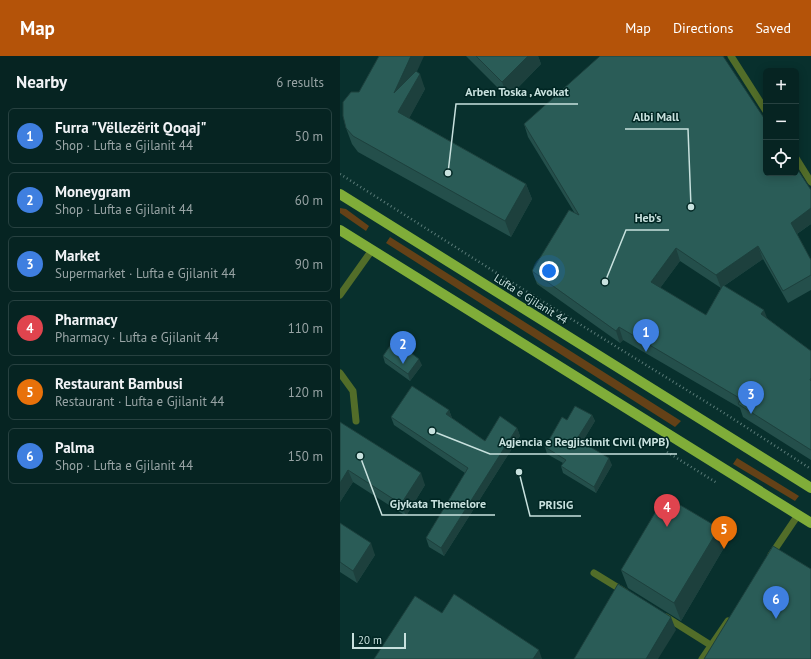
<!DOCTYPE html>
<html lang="en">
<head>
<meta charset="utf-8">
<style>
  :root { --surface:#062422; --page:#0f2c2a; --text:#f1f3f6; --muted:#98a4a5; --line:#274140; --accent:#b45309 }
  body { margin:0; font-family:"PT Sans",sans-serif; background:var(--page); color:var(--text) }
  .controls { position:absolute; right:12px; top:12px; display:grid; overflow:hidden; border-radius:6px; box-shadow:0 2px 10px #0003 }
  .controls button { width:36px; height:36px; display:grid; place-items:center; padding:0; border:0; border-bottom:1px solid var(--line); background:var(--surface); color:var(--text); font:20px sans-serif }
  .scale { position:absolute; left:12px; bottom:10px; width:54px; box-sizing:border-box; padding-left:4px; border:2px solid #c8e1de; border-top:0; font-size:11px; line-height:14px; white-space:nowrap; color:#c8e1de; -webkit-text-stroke:3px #002623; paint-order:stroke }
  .you { position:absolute; left:209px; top:215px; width:14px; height:14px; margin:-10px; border:3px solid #fff; border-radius:50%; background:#1a73e8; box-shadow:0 0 0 6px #1a73e833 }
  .badge { display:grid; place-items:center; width:26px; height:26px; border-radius:50%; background:var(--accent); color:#fff; font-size:13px; font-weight:700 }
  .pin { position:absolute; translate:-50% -33px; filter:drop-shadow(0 1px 2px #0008) }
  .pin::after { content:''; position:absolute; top:21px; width:14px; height:12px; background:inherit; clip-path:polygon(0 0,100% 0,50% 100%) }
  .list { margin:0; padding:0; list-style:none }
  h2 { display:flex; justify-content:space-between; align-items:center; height:52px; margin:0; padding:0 16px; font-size:17px }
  h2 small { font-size:13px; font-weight:400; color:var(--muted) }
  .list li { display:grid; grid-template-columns:26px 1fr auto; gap:12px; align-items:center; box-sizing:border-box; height:56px; margin:0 8px 8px; padding:0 8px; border:1px solid var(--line); border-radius:6px }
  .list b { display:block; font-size:15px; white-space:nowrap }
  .list p { margin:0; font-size:13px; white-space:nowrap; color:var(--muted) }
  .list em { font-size:13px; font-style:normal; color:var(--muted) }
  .icon { flex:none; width:22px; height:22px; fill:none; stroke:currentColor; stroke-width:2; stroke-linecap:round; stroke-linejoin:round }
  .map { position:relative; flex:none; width:471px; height:603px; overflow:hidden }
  header { display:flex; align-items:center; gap:24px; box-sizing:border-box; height:56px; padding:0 20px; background:var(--accent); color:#fff }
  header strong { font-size:19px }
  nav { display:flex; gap:22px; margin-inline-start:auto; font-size:14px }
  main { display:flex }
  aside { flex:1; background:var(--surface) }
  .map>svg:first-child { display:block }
</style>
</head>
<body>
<header>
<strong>Map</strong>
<nav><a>Map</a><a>Directions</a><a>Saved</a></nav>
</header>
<main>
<aside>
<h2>Nearby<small>6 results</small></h2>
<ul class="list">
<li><span class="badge" style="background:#3f7fe0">1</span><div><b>Furra &quot;Vëllezërit Qoqaj&quot;</b><p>Shop · Lufta e Gjilanit 44</p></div><em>50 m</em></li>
<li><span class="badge" style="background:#3f7fe0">2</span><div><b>Moneygram</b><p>Shop · Lufta e Gjilanit 44</p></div><em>60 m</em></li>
<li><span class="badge" style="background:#3f7fe0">3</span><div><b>Market</b><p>Supermarket · Lufta e Gjilanit 44</p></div><em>90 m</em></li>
<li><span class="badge" style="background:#e0444e">4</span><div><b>Pharmacy</b><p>Pharmacy · Lufta e Gjilanit 44</p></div><em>110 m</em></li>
<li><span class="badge" style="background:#e8710a">5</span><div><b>Restaurant Bambusi</b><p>Restaurant · Lufta e Gjilanit 44</p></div><em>120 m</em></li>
<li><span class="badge" style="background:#3f7fe0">6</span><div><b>Palma</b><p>Shop · Lufta e Gjilanit 44</p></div><em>150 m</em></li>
</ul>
</aside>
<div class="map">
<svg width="471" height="603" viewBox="0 0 471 603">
  <rect width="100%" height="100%" fill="#08302d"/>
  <!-- green -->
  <path fill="#644117" d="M0 152 6 153 29 170 26 175 0 157Z
    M50 181 341 365 335 371 46 187Z
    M397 402 459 440 455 445 393 408Z"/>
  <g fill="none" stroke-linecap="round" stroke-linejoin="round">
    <!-- path -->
    <path stroke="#5a7b78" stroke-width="2.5" stroke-dasharray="1 3" stroke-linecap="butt" d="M0 118 155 216 384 357 471 413
      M327 396 377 427"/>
    <!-- lane -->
    <path stroke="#526d29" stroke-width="7" d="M391 0 426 55
      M456 102 471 126
      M0 239 32 194
      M0 317 13 335 16 365
      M431 499 458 459
      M254 517 285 536
      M326 561 372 590
      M362 603 388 565"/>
    <!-- primary -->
    <path stroke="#80ad39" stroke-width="10" d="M0 138 471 432
      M0 174 471 467"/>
  </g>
  <!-- wall -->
  <path fill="#244f4b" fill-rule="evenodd" d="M126 0H198L201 8 168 42Z
    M77 16 85 33 69 62 186 128 192 143 171 181 18 96 12 88 6 72 19 36Z
    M184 68 471 134V168L457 178 471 204V234L448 247 423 203 384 230 471 295V404L403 361 400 352 283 284 280 287 197 228 192 215 234 156 188 81ZM340 205 381 232 366 259 320 232Z
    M43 300 82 309 70 325 45 307Z
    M109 354 112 362 145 385 177 372 180 380 104 500 89 491 86 482 125 417 54 369 51 361Z
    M252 359 255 365 242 386 272 409 256 437 223 417 221 410 223 407 207 398 205 391Z
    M0 366 85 429 66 460 13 426 0 446Z
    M0 467 35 499 17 527 0 516Z
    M379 472 385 490 341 565 288 532 281 514Z"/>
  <!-- shaded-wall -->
  <path fill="#1d403d" d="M71 0H84L60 53 54 37Z
    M188 0H198L201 8 168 42 162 26Z
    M80 18 85 33 64 72 58 56Z
    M186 128 192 143 171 181 165 165Z
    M471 152V168L455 179 451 167Z
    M418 190 423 203 381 232 376 219Z
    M336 192 340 205 315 239 311 226Z
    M424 254 429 267 421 258Z
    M279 271 283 284 280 287 276 275Z
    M79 303 82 309 70 325 68 318Z
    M109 354 112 362 109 367 106 358Z
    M252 359 255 365 240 390 237 383Z
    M177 372 180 380 104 500 101 492Z
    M269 402 272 409 256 437 254 431Z
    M8 414 13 426 0 446V427Z
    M81 417 85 429 66 460 61 448Z
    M379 472 385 490 341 565 334 547Z
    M31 487 35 499 17 527 13 515Z
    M331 561 336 574 318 603H306Z
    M199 594 202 603H193Z"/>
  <!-- building -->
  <path fill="#2a5c57" stroke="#1d403d" d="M39 0H71L54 37 76 15 80 18 58 56 186 128 165 165 13 80 6 72 3 60V46L11 36H19Z
    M136 0H188L162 26Z
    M260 0H383L426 65V117H456V111L471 134V152L451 167 471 204V219L443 235 418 190 376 219 336 192 311 226 366 259 383 229 424 254 421 258 471 295V322L470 324 471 325V394L398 348 401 343 279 271 276 275 192 215 229 154 239 159 184 68Z
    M54 284 79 303 68 318 43 300Z
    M72 330 109 354 106 358 145 385 160 360 177 372 101 492 86 482 128 412 51 361Z
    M235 350 252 359 237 383 269 402 254 431 221 410 226 404 205 391 222 361 227 364Z
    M0 366 81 417 61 448 8 414 0 427Z
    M325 440 379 472 334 547 281 514Z
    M0 467 31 487 13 515 0 506Z
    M433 490 471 513V603H364Z
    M278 528 331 561 306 603H234Z
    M114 538 199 594 193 603H34L75 540 102 557Z"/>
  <g text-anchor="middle" stroke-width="3" stroke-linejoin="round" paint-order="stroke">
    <!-- street labels -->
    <g font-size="11" fill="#c8e1de" stroke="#002623">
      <text transform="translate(191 243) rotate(32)" y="4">Lufta e Gjilanit 44</text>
    </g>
  </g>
  <!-- callouts -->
  <path fill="none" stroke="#c8e1de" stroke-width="1.5" d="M108 117L116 48H238M351 151L348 73H285M265 226L286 174H329M92 375L150 398H337M20 400L42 459H155M179 416L190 460H241"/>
  <g fill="#c8e1de" stroke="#002623" stroke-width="1.5">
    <circle cx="108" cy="117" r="4"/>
    <circle cx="351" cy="151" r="4"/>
    <circle cx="265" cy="226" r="4"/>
    <circle cx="92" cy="375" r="4"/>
    <circle cx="20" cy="400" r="4"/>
    <circle cx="179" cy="416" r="4"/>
  </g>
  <g font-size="12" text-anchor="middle" font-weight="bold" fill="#c8e1de" stroke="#002623" stroke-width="3" stroke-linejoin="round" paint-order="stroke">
    <text x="177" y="40">Arben Toska , Avokat</text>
    <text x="316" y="65">Albi Mall</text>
    <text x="308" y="166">Heb's</text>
    <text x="244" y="390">Agjencia e Regjistimit Civil (MPB)</text>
    <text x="98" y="452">Gjykata Themelore</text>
    <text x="216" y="453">PRISIG</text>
  </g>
</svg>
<div class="controls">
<button>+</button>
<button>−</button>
<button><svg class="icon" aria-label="locate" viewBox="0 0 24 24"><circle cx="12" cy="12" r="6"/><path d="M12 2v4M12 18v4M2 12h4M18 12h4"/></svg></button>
</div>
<div class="scale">20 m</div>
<div class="you"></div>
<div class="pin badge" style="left:306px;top:296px;background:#3f7fe0">1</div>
<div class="pin badge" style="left:63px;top:308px;background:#3f7fe0">2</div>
<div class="pin badge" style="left:411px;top:358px;background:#3f7fe0">3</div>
<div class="pin badge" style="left:327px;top:471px;background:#e0444e">4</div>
<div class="pin badge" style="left:384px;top:493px;background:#e8710a">5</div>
<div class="pin badge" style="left:436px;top:563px;background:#3f7fe0">6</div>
</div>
</main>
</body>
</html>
